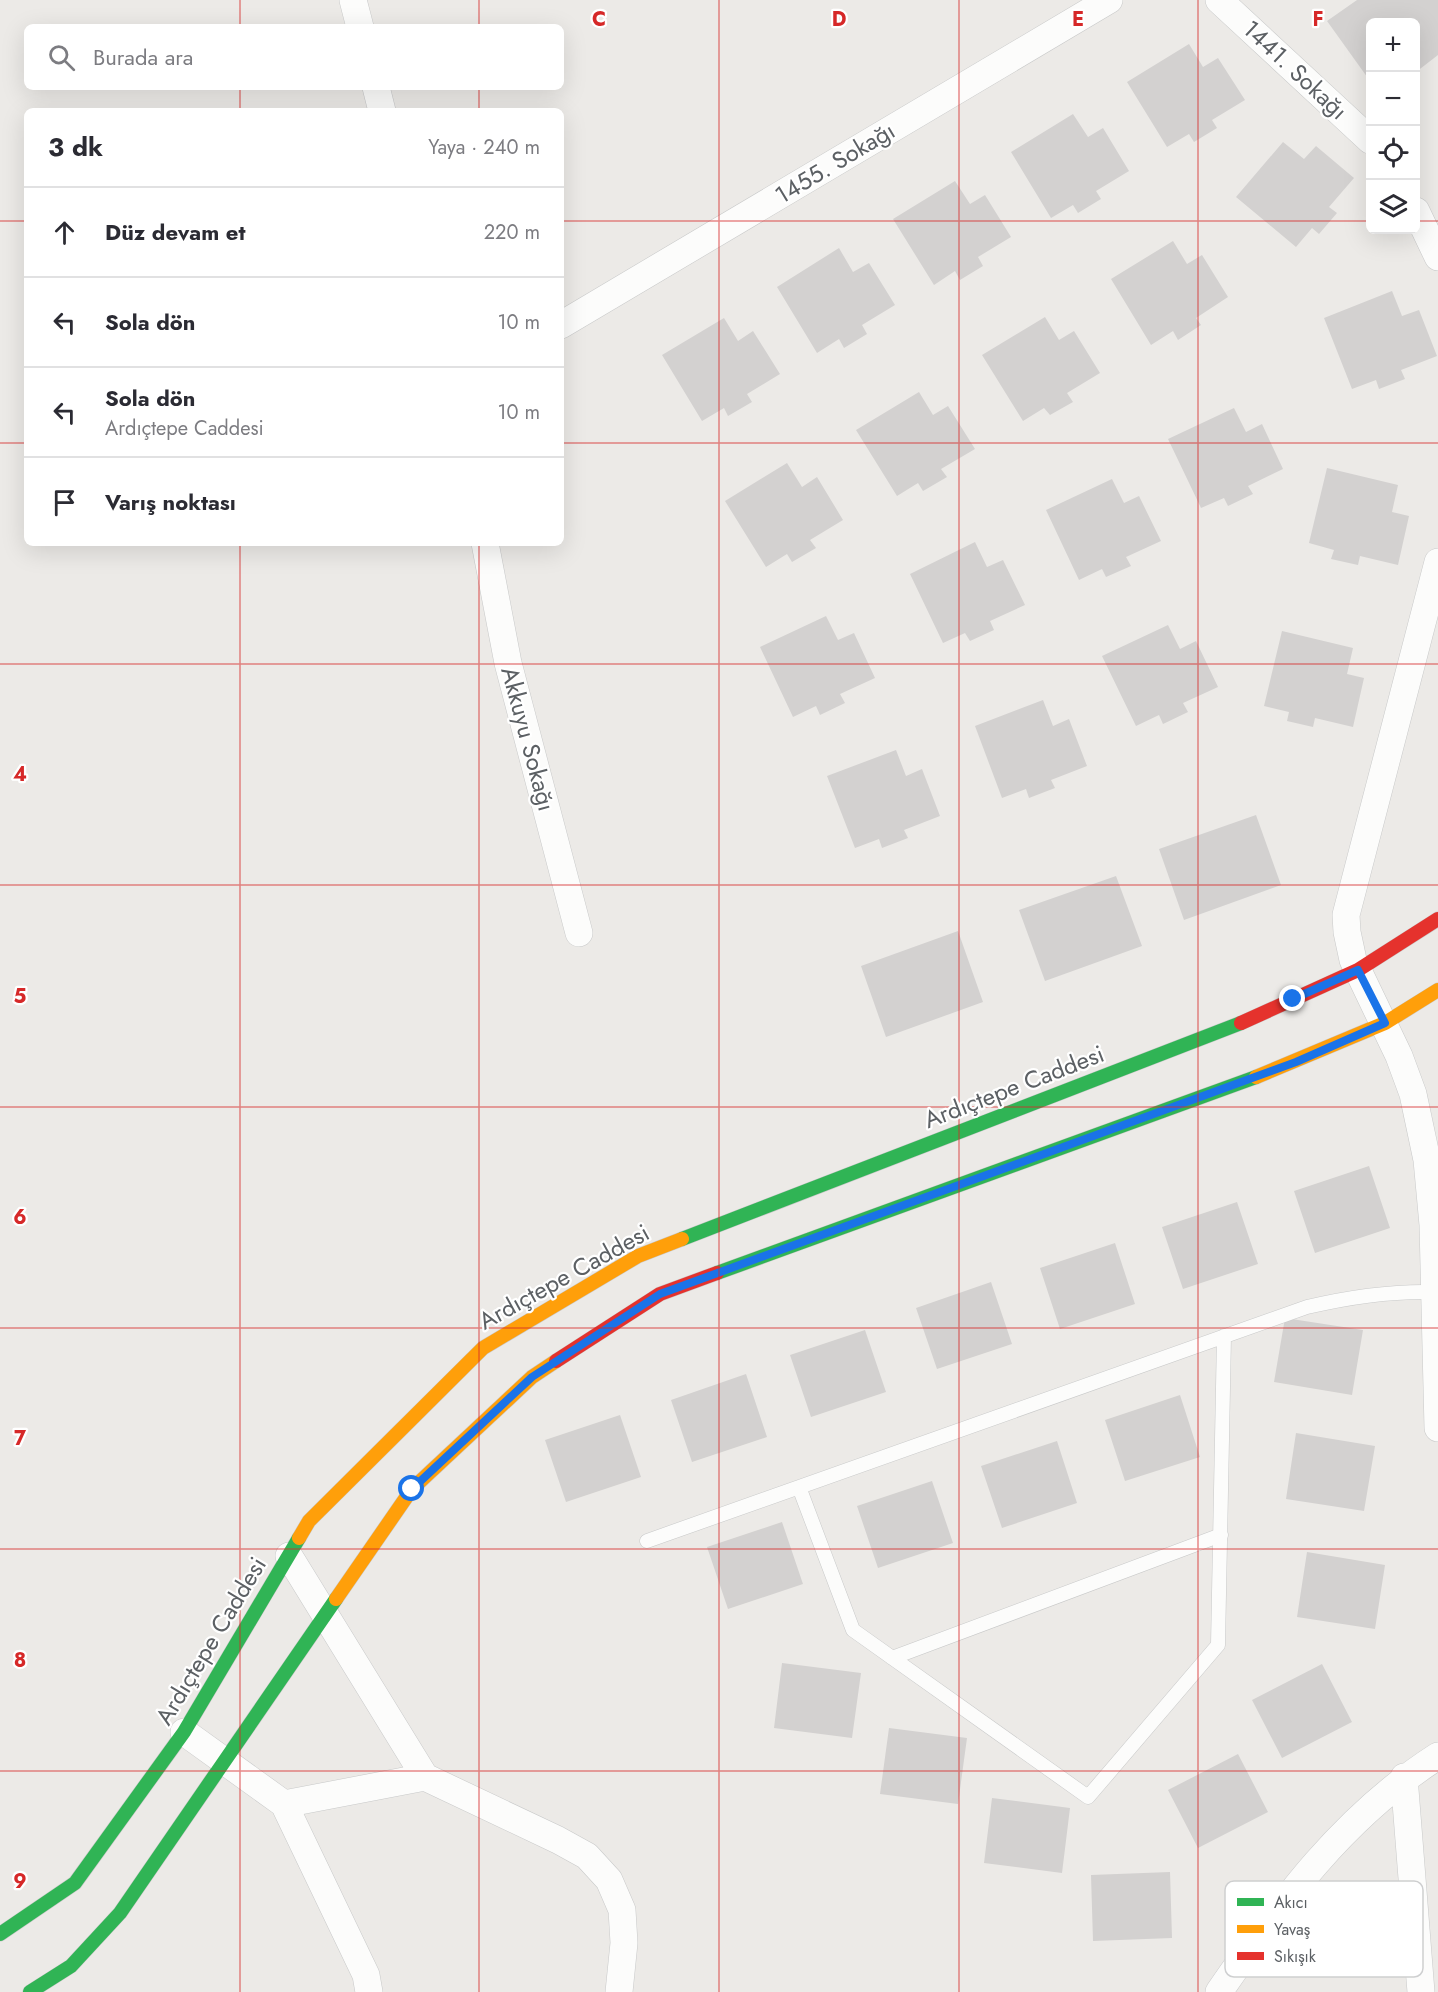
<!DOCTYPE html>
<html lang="tr">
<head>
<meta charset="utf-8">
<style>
  :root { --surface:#fff; --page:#f2f2f3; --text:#2b2b33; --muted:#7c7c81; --line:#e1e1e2 }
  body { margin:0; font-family:Jost,sans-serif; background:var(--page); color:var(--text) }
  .controls { position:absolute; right:18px; top:18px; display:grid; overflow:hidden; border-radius:9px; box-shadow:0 6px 24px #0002 }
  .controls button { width:54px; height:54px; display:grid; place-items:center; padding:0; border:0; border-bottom:2px solid var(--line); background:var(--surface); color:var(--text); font:30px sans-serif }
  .stop { position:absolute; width:18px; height:18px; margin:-14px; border:4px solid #1a73e8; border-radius:50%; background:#fff }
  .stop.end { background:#1a73e8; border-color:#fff; box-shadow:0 2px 6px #0008 }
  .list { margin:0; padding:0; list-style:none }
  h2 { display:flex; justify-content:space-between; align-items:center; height:78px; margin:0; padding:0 24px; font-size:26px }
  h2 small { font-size:20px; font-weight:400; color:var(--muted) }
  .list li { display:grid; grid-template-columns:39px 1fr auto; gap:18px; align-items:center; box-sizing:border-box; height:90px; padding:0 24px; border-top:2px solid var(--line) }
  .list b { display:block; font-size:22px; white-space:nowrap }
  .list p { margin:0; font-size:20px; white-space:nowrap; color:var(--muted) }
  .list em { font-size:20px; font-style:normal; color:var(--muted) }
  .icon { flex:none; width:33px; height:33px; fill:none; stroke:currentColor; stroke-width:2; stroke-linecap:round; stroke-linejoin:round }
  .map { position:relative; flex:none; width:1438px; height:1992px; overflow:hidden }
  .search { position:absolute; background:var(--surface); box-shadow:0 6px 24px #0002; left:24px; top:24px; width:540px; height:66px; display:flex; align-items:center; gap:15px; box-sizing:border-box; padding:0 21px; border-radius:9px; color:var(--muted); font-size:22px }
  .panel { position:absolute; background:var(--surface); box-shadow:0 6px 24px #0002; left:24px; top:108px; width:540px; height:438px; border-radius:9px }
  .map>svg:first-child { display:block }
</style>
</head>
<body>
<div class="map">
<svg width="1438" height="1992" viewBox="0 0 1438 1992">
  <rect width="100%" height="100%" fill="#eceae7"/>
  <!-- building -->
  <path fill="#d3d1d0" d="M1357 0H1438V55L1416 72V22H1370V81L1327 21Z
    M1189 44 1203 67 1218 58 1245 100 1212 120 1217 128 1194 142 1189 134 1167 147 1127 82Z
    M1073 114 1088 137 1103 128 1129 171 1096 191 1101 199 1078 213 1073 205 1051 218 1011 152Z
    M1283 142 1304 159 1316 146 1354 178 1329 207 1337 213 1319 234 1312 228 1296 247 1236 197Z
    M955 181 970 204 985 195 1011 237 978 257 983 266 960 280 955 271 934 285 893 219Z
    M1173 241 1187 264 1202 255 1228 297 1196 318 1201 325 1178 340 1173 331 1151 345 1111 279Z
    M839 248 853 272 869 263 895 305 862 325 867 334 844 348 839 339 817 353 777 287Z
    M1392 291 1402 316 1419 310 1437 356 1401 370 1405 379 1379 389 1376 380 1352 389 1324 318Z
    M1045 317 1059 340 1074 331 1100 373 1067 393 1073 402 1050 415 1044 408 1023 421 982 355Z
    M724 318 738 341 753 331 780 374 747 394 752 402 728 416 724 408 702 421 662 355Z
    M919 392 933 415 948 406 975 449 941 469 947 477 923 491 918 483 897 496 856 430Z
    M1234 408 1246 432 1262 424 1283 469 1248 486 1253 494 1228 506 1224 498 1201 508 1168 439Z
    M787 463 802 487 817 477 843 520 810 540 816 548 792 562 787 554 766 567 725 501Z
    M1327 468 1398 485 1392 512 1409 516 1398 565 1360 556 1358 565 1331 559 1334 550 1309 543Z
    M1112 479 1124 503 1139 496 1161 541 1126 557 1131 566 1106 577 1102 569 1079 580 1046 510Z
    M975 542 987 567 1003 560 1025 605 990 621 994 630 970 641 965 633 943 643 910 574Z
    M826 616 838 640 854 633 875 678 840 694 845 703 820 715 816 706 793 717 760 647Z
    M1168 625 1180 649 1196 641 1218 687 1183 703 1188 712 1163 724 1159 715 1136 726 1102 656Z
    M1282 631 1353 648 1347 674 1364 678 1353 727 1315 718 1313 727 1287 721 1289 712 1264 706Z
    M1043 700 1053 726 1069 719 1087 766 1051 780 1055 788 1029 798 1026 789 1002 798 975 726Z
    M896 750 906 776 922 769 940 816 904 830 908 838 882 848 879 839 855 848 827 776Z
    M1256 815 1281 885 1184 920 1159 849Z
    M1116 876 1142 946 1045 981 1019 910Z
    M958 931 983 1002 886 1037 861 966Z
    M1369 1166 1390 1228 1315 1253 1294 1191Z
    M1237 1202 1258 1264 1183 1289 1162 1227Z
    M1115 1243 1135 1304 1060 1329 1040 1268Z
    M991 1282 1012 1344 937 1369 916 1308Z
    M1285 1318 1363 1330 1352 1395 1274 1382Z
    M865 1330 886 1392 811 1417 790 1355Z
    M746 1374 767 1437 692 1462 671 1400Z
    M1180 1395 1200 1457 1125 1481 1105 1420Z
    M620 1415 641 1477 566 1502 545 1440Z
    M1296 1433 1375 1446 1364 1511 1286 1499Z
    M1057 1441 1077 1503 1002 1528 981 1466Z
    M932 1481 953 1543 878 1568 857 1506Z
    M782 1522 803 1584 728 1609 707 1547Z
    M1307 1552 1385 1565 1375 1629 1297 1617Z
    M782 1663 861 1673 852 1738 774 1728Z
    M1322 1664 1352 1722 1282 1758 1252 1700Z
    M889 1728 967 1738 958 1804 880 1794Z
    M1238 1754 1268 1812 1198 1848 1168 1790Z
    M992 1798 1070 1808 1062 1873 984 1863Z
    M1170 1872 1172 1938 1093 1941 1091 1875Z"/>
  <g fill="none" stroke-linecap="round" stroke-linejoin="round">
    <defs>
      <path id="lane" d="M799 1487 853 1630 1088 1797 1218 1645 1224 1336
        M647 1541 1307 1307C1349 1297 1390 1291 1433 1292
        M892 1658 1221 1535"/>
      <path id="street" d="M353 0 360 27
        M1219 0 1370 140
        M376 87 382 111
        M1416 211 1438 257
        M561 325 1109 0
        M485 543 508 663 579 933
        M1438 562 1346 915 1347 932 1353 960 1399 1056 1413 1094 1427 1160 1433 1225 1438 1428
        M289 1556 425 1777 558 1840 587 1856 609 1880 622 1910 624 1943 619 1992
        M184 1732 284 1804 425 1777
        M1404 1777 1421 1992
        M284 1804 366 1975 369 1992
        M1219 1992C1281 1902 1344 1816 1438 1756"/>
      <path id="fast" d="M682 1239 1241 1023
        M717 1273 1256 1077
        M0 1934 75 1883 184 1732 299 1538
        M30 1992 71 1966 120 1913 336 1599"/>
      <path id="slow" d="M1256 1077 1385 1023 1438 990
        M299 1538 309 1521 483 1348 638 1256 682 1239
        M336 1599 412 1489 532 1377 556 1361"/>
      <path id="jam" d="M1241 1023 1358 970 1438 919
        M556 1361 660 1294 717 1273"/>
    </defs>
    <!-- lane casing -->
    <use href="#lane" stroke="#c8c9c9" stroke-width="15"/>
    <!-- street casing -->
    <use href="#street" stroke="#c8c9c9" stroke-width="28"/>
    <!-- fast casing -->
    <use href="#fast" stroke="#c8c8c8" stroke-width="15"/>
    <!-- slow casing -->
    <use href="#slow" stroke="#c8c8c8" stroke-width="15"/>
    <!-- jam casing -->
    <use href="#jam" stroke="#c8c8c8" stroke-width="15"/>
    <!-- lane -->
    <use href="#lane" stroke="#fcfcfb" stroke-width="14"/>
    <!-- street -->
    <use href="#street" stroke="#fcfcfb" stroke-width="27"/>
    <!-- fast -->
    <use href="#fast" stroke="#30b455" stroke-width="14"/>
    <!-- slow -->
    <use href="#slow" stroke="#ff9f0a" stroke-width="14"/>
    <!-- jam -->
    <use href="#jam" stroke="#e5322d" stroke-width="14"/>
  </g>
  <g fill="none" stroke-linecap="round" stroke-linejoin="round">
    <!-- route -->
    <path stroke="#1a73e8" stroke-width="8" d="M412 1489 532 1377 660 1294 1296 1062 1385 1023 1358 970 1293 999"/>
  </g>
  <!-- grid -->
  <path fill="none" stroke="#d62828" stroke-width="1.5" stroke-opacity="0.55" d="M240 0V27M479 0V27M719 0V1992M959 0V1992M1198 0V1992M240 87V111M479 87V111M0 221H27M561 221H1370M1416 221H1438M0 443H27M561 443H1438M240 543V1992M479 543V1992M0 664H1438M0 885H1438M0 1107H1438M0 1328H1438M0 1549H1438M0 1771H1438"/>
  <g text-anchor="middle" stroke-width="4.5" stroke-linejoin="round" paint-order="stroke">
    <!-- street labels -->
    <g font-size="24" fill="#5c6064" stroke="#fff">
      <text transform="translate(1295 70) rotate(43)" y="8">1441. Sokağı</text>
      <text transform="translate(835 163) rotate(-31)" y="8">1455. Sokağı</text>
      <text transform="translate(528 739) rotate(75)" y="8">Akkuyu Sokağı</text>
      <text transform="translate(1014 1087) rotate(-21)" y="8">Ardıçtepe Caddesi</text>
      <text transform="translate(564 1277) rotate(-29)" y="8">Ardıçtepe Caddesi</text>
      <text transform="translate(211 1641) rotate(-59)" y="8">Ardıçtepe Caddesi</text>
    </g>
  </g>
  <!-- legend -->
  <rect x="1225" y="1881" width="198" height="96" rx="9" fill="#fff" stroke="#cecfd0" stroke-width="1.5"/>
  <rect x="1237" y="1898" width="27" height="8" fill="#30b455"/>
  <rect x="1237" y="1925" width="27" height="8" fill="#ff9f0a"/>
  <rect x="1237" y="1952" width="27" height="8" fill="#e5322d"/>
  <g font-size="16" fill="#5c6064">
    <text x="1274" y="1908">Akıcı</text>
    <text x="1274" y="1935">Yavaş</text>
    <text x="1274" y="1962">Sıkışık</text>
  </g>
  <g font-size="20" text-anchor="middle" font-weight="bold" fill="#d62828" stroke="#fff" stroke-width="4.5" stroke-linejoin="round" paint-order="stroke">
    <text x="599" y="26">C</text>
    <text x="839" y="26">D</text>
    <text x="1078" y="26">E</text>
    <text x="1318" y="26">F</text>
    <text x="20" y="781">4</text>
    <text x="20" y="1003">5</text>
    <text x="20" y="1224">6</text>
    <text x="20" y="1445">7</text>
    <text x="20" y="1667">8</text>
    <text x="20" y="1888">9</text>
  </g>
</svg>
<div class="controls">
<button>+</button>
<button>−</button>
<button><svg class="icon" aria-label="locate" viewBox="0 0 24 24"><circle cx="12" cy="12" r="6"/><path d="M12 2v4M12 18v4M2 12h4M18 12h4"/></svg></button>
<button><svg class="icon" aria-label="layers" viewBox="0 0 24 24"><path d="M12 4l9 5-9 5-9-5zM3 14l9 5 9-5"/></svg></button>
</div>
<div class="stop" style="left:412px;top:1489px"></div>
<div class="stop end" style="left:1293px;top:999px"></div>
<div class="search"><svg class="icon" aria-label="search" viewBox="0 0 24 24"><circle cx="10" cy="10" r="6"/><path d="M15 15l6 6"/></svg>Burada ara</div>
<section class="panel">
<h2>3 dk<small>Yaya · 240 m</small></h2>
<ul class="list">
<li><svg class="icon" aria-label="ahead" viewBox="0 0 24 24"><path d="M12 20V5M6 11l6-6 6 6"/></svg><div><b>Düz devam et</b></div><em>220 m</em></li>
<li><svg class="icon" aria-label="left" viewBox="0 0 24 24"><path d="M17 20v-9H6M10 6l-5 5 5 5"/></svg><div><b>Sola dön</b></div><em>10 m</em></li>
<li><svg class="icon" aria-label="left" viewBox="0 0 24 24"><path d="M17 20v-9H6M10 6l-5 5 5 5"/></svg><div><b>Sola dön</b><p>Ardıçtepe Caddesi</p></div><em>10 m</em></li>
<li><svg class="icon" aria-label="arrive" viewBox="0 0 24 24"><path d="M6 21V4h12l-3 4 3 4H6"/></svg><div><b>Varış noktası</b></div></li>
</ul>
</section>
</div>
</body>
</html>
